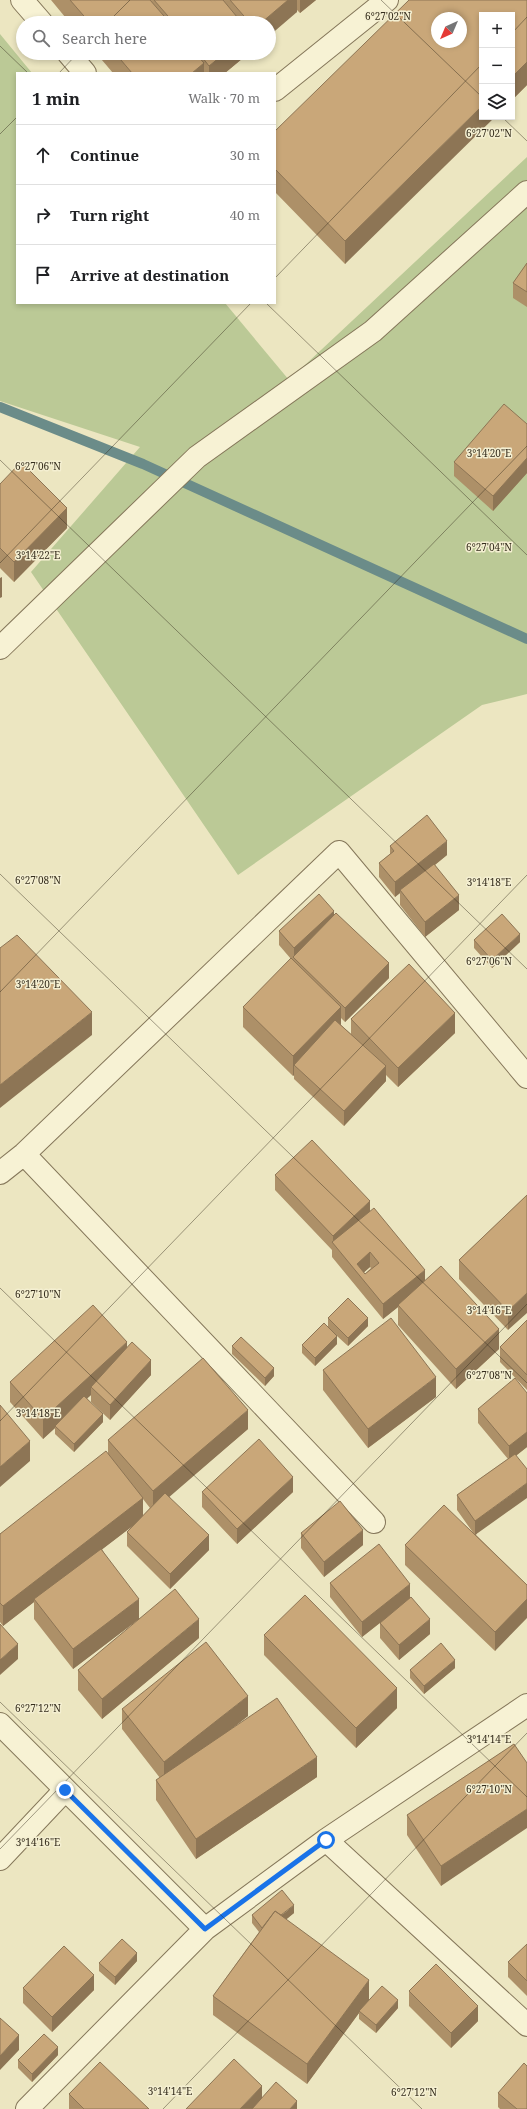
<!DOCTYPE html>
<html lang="en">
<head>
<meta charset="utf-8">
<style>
  :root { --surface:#fff; --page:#f2f2f2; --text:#202124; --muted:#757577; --line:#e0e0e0 }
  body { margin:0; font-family:"Noto Serif",serif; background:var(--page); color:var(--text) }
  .controls { position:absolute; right:12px; top:12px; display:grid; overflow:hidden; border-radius:0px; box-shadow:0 2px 6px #0003 }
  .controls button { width:36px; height:36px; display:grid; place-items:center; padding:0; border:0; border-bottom:1px solid var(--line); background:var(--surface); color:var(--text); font:20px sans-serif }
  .compass { position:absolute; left:431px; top:12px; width:36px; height:36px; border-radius:50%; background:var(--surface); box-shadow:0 2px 6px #0003; rotate:224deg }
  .stop { position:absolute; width:12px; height:12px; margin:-9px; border:3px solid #1a73e8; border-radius:50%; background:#fff }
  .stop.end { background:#1a73e8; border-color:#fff; box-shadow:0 1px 4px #0008 }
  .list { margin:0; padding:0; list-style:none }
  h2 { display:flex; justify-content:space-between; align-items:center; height:52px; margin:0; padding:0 16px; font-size:17px }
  h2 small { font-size:13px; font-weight:400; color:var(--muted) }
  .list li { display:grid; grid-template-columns:26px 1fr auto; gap:12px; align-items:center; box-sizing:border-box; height:60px; padding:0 16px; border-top:1px solid var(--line) }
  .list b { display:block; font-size:15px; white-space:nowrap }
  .list em { font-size:13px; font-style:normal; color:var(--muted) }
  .icon { flex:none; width:22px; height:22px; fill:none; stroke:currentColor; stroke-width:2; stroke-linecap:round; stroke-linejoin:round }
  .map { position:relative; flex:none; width:527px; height:2109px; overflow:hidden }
  .search { position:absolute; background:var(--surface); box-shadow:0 2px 6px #0003; left:16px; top:16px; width:260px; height:44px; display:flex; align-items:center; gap:10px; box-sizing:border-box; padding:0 14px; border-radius:22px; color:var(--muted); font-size:15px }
  .panel { position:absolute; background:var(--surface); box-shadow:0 2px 6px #0003; left:16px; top:72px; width:260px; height:232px; border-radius:0px }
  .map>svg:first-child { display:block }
</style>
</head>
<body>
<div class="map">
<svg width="527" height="2109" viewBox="0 0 527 2109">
  <rect width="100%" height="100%" fill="#ece6c1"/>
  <!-- green -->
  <path fill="#bbc996" d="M0 34 32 73H17V303H225L289 380 527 157V694L482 705 238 875 31 572 140 447 0 401Z"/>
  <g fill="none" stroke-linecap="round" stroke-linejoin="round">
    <!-- stream -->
    <path stroke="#6b8c89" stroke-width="10" d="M0 407 143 464 527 639"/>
    <defs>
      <path id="minor" d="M22 0 42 23
        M68 53 85 73
        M275 90 387 0
        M0 648 197 457 373 331 527 192
        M24 1154 374 1522
        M0 1173 24 1154 339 852 527 1077
        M0 1724 205 1929
        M326 1840 527 2025
        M0 1859 65 1790
        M27 2109 205 1929 326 1840 527 1705"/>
    </defs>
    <!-- minor casing -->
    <use href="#minor" stroke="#85775a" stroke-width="24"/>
    <!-- minor -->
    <use href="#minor" stroke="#f7f2d4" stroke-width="22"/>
  </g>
  <!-- wall -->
  <path fill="#ad9068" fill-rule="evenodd" d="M51 0H316L300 13 297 10V12L269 23H70Z
    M527 0V85L512 100V15L345 264 275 192V131Z
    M96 53H249L225 73H113Z
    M527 263V307L513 298V283Z
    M527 424V473L493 511 454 476V462Z
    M0 484 67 528 14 582 0 568Z
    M390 846 447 855 435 865 459 910 425 937 400 905V893L395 897 379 877V863L390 854Z
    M334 915 389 978 345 1022 341 1018V1025L351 1034V1019L455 1033 398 1087 386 1075V1081L344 1126 294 1079V1075L293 1076 243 1027V1007L291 959 279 945V931Z
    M474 940 520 942 492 968 474 948Z
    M275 1175 370 1211 425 1280 499 1349 456 1389 398 1325V1307L383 1319 332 1257V1250L275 1190ZM370 1267 371 1268 365 1274 364 1272Z
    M527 1195 508 1330 459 1279V1260Z
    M328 1318 368 1326 348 1346 337 1336V1344L315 1366 302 1353V1345L328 1326Z
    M527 1320V1390L500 1362V1347Z
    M232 1346 274 1376 265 1386 232 1354Z
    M127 1347 151 1375 110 1420 91 1402V1395L87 1398 103 1422 74 1452 55 1434V1428L43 1439 10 1402V1382Z
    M323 1370 436 1397 368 1448 323 1390Z
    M527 1393V1447L517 1455 476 1535 527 1585 495 1651 405 1565V1545L474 1534 457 1510V1495L508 1459 478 1423V1409Z
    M248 1429 169 1496 209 1550 170 1589 127 1546V1532L134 1525 102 1549 139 1619 73 1669 34 1619V1602L3 1626 0 1622V1534L108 1454V1440ZM143 1499 150 1508 143 1516Z
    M202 1492H293L237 1544 202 1507Z
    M301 1533 363 1545 324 1577 301 1548Z
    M330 1583 410 1598 430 1634 399 1660 380 1638V1623L394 1612 362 1637 330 1597Z
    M264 1635 397 1708 356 1748 264 1655Z
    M199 1638 102 1719 78 1690V1670Z
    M455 1668 424 1694 410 1678V1670Z
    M122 1709 248 1716 227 1732 317 1777 196 1859 156 1800V1780L160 1778 122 1729Z
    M514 1744 441 1886 407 1835V1815Z
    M294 1913 286 1919 369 2000 366 2003 398 2008 376 2033 359 2019V2013L307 2084 213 2015V1996L259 1932 252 1923V1915Z
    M527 1944V1996L508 1977V1962Z
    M137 1961 115 1985 99 1971V1963Z
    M23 1988 94 1990 52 2032 23 2003Z
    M409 1991 478 2021 451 2048 409 2006Z
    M58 2055 32 2082 18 2068V2060Z
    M498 2093 527 2109H500L498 2107Z
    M69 2094 149 2109H69Z"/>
  <!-- shaded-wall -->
  <path fill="#8d7555" d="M288 0H297V12L269 36V23H261Z
    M300 0H316L300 13Z
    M225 53H249L225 73H209V66Z
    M527 62V85L512 100V77Z
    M204 63V73H192Z
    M482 106V117H495L345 264V241Z
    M527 458V473L493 511V496Z
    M67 508V528L14 582V562Z
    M2 577V597L0 598V578Z
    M447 841V855L401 892 400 890V893L395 897V882Z
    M459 895V910L425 937V922Z
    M334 911V926L294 958V948Z
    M520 934V942L492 968V960Z
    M389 963V978L345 1022V1008Z
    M341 1007V1027L294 1065V1075L293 1076V1056Z
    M92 1012V1035L0 1108V1085Z
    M455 1013V1033L398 1087V1068Z
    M386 1066V1081L344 1126V1111Z
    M370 1201V1216L333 1243V1236Z
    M370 1252V1267L360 1276 357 1264Z
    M425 1270V1284L398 1305V1307L383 1319V1304Z
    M527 1293V1313L508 1330V1311Z
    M368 1318V1326L348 1346V1338Z
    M499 1329V1349L456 1389V1369Z
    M337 1336V1344L315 1366V1358Z
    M127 1342V1362L91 1387V1395L56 1427 55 1426V1428L43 1439V1419Z
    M151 1360V1375L110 1420V1405Z
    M274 1368V1376L265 1386V1378Z
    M436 1377V1397L368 1448V1429Z
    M248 1410V1429L153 1511V1491Z
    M103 1414V1422L74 1452V1444Z
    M527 1432V1447L509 1461V1446Z
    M30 1441V1461L0 1487V1467Z
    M293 1477V1492L237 1544V1529Z
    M527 1483V1498L475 1535V1521Z
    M143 1498V1518L35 1601 34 1599V1602L3 1626V1606Z
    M363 1530V1545L324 1577V1562Z
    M209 1535V1550L170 1589V1574Z
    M410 1584V1599L362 1637V1622Z
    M139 1599V1619L73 1669V1649Z
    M527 1599V1618L495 1651V1632Z
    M199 1619V1638L102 1719V1699Z
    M430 1619V1634L399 1660V1645Z
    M18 1644V1659L0 1675V1660Z
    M455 1660V1668L424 1694V1686Z
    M397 1688V1708L356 1748V1728Z
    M248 1696V1716L164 1782V1762Z
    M317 1757V1777L196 1859V1839Z
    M527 1809V1828L441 1886V1866Z
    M294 1905V1913L264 1938V1930Z
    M137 1953V1961L115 1985V1977Z
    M94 1975V1990L52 2032V2017Z
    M369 1980V2000L360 2012 359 2011V2013L307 2084V2064Z
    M398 2000V2008L376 2033V2025Z
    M478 2006V2021L451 2048V2033Z
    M19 2035V2050L0 2070V2056Z
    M58 2047V2055L32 2082V2074Z
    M262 2086V2101L254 2109H240Z
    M297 2101V2109H290Z"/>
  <!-- building -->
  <path fill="#c9a779" stroke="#8d7555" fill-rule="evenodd" d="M70 0H150L170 23H90Z
    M154 0H223L242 23H174Z
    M230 0H288L261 23H250Z
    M409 0H527V62L512 77V15H482V106L345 241 275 169V131ZM437 18H461V42H437Z
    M115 53H195L204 63 192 73H132Z
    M199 53H225L209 66Z
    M527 263V292L513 283Z
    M504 404 527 424V458L493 496 454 462Z
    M21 462 67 508 14 562 0 548V484Z
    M427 815 447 841 395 882 379 863 394 851 390 846Z
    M434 864 459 895 425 922 400 890Z
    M319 894 334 911 294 948 279 931Z
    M336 913 389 963 345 1008 293 957Z
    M502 914 520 934 492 960 474 940Z
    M17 935 92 1012 0 1085V948Z
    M291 958 341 1007 293 1056 243 1007Z
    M409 964 455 1013 398 1068 351 1019Z
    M335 1020 386 1066 344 1111 294 1065Z
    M312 1140 370 1201 333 1236 275 1175Z
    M527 1195V1293L508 1311 459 1260Z
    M374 1208 425 1270 383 1304 332 1242ZM370 1252 379 1263 365 1274 357 1264Z
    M441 1266 499 1329 456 1369 398 1305Z
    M348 1298 368 1318 348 1338 328 1318Z
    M93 1305 127 1342 43 1419 10 1382Z
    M391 1318 436 1377 368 1429 323 1370Z
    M527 1320V1375L500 1347Z
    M324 1323 337 1336 315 1358 302 1345Z
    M241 1337 274 1368 265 1378 232 1346Z
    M132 1342 151 1360 110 1405 91 1387Z
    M203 1358 248 1410 153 1491 108 1440Z
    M515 1378 527 1393V1432L509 1446 478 1409Z
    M84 1396 103 1414 74 1444 55 1426Z
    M0 1405 30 1441 0 1467Z
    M259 1439 293 1477 237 1529 202 1492Z
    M106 1451 143 1498 3 1606 0 1603V1534Z
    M515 1454 527 1469V1483L475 1521 457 1495Z
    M165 1493 209 1535 170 1574 127 1532Z
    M340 1501 363 1530 324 1562 301 1533Z
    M444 1505 527 1585V1599L495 1632 405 1545Z
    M379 1544 410 1584 362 1622 330 1583Z
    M101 1549 139 1599 73 1649 34 1599Z
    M175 1589 199 1619 102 1699 78 1670Z
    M305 1595 397 1688 356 1728 264 1635Z
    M411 1597 430 1619 399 1645 380 1623Z
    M0 1624 18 1644 0 1660Z
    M206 1642 248 1696 164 1762 122 1709Z
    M441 1643 455 1660 424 1686 410 1670Z
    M277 1698 317 1757 196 1839 156 1780Z
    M514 1744 527 1763V1809L441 1866 407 1815Z
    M282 1890 294 1905 281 1915 275 1911 262 1928 252 1915Z
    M275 1911 369 1980 307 2064 213 1996Z
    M122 1939 137 1953 115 1977 99 1963Z
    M527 1944V1981L508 1962Z
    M64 1946 94 1975 52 2017 23 1988Z
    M436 1964 478 2006 451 2033 409 1991Z
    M382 1986 398 2000 376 2025 359 2011Z
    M0 2018 19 2035 0 2056Z
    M44 2034 58 2047 32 2074 18 2060Z
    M234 2059 262 2086 240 2109H186Z
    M100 2062 149 2109H84L69 2094Z
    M524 2063 527 2066V2109H517L498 2093Z
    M276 2082 297 2101 290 2109H252Z"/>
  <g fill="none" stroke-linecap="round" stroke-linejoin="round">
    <!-- route -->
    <path stroke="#1a73e8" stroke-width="5" d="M65 1790 205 1929 326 1840"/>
  </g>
  <!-- ticks -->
  <path fill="none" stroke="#352d1d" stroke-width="1" stroke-opacity="0.45" d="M381 0 482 97M107 23 130 0M512 33 527 17M0 46 28 73M59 73 78 53M502 117 527 141M0 134 17 117M275 278 482 64M266 303 527 555M0 460 527 969M0 563 251 303M0 874 527 1383M0 992 527 446M0 1288 527 1797M0 1421 527 875M0 1702 422 2109M0 1849 527 1304M163 2109 527 1733"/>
  <g font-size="10" text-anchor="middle" fill="#352d1d" stroke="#f4efd1" stroke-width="3" stroke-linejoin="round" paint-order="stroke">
    <text x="388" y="20">6°27'02"N</text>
    <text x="489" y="137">6°27'02"N</text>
    <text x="489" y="457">3°14'20"E</text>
    <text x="38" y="470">6°27'06"N</text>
    <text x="489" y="551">6°27'04"N</text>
    <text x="38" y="559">3°14'22"E</text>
    <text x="38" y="884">6°27'08"N</text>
    <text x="489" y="886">3°14'18"E</text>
    <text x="489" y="965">6°27'06"N</text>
    <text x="38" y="988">3°14'20"E</text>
    <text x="38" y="1298">6°27'10"N</text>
    <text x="489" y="1314">3°14'16"E</text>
    <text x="489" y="1379">6°27'08"N</text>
    <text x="38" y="1417">3°14'18"E</text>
    <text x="38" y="1712">6°27'12"N</text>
    <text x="489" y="1743">3°14'14"E</text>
    <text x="489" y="1793">6°27'10"N</text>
    <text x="38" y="1846">3°14'16"E</text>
    <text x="170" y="2095">3°14'14"E</text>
    <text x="414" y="2096">6°27'12"N</text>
  </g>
</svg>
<div class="controls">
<button>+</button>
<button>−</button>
<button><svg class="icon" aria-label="layers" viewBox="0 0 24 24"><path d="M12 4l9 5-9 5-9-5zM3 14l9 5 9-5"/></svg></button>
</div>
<svg class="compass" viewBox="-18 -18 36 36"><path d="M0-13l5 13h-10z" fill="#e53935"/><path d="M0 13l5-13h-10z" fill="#757577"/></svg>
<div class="stop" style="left:326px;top:1840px"></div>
<div class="stop end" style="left:65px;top:1790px"></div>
<div class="search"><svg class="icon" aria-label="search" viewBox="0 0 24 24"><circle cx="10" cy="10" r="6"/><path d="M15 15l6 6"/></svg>Search here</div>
<section class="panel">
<h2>1 min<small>Walk · 70 m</small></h2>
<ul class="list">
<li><svg class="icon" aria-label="ahead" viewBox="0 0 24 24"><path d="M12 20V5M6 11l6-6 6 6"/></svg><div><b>Continue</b></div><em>30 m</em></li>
<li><svg class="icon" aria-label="right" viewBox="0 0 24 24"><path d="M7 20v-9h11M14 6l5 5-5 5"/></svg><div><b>Turn right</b></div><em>40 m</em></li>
<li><svg class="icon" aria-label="arrive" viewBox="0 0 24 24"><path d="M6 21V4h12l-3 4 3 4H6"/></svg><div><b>Arrive at destination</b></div></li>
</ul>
</section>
</div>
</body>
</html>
